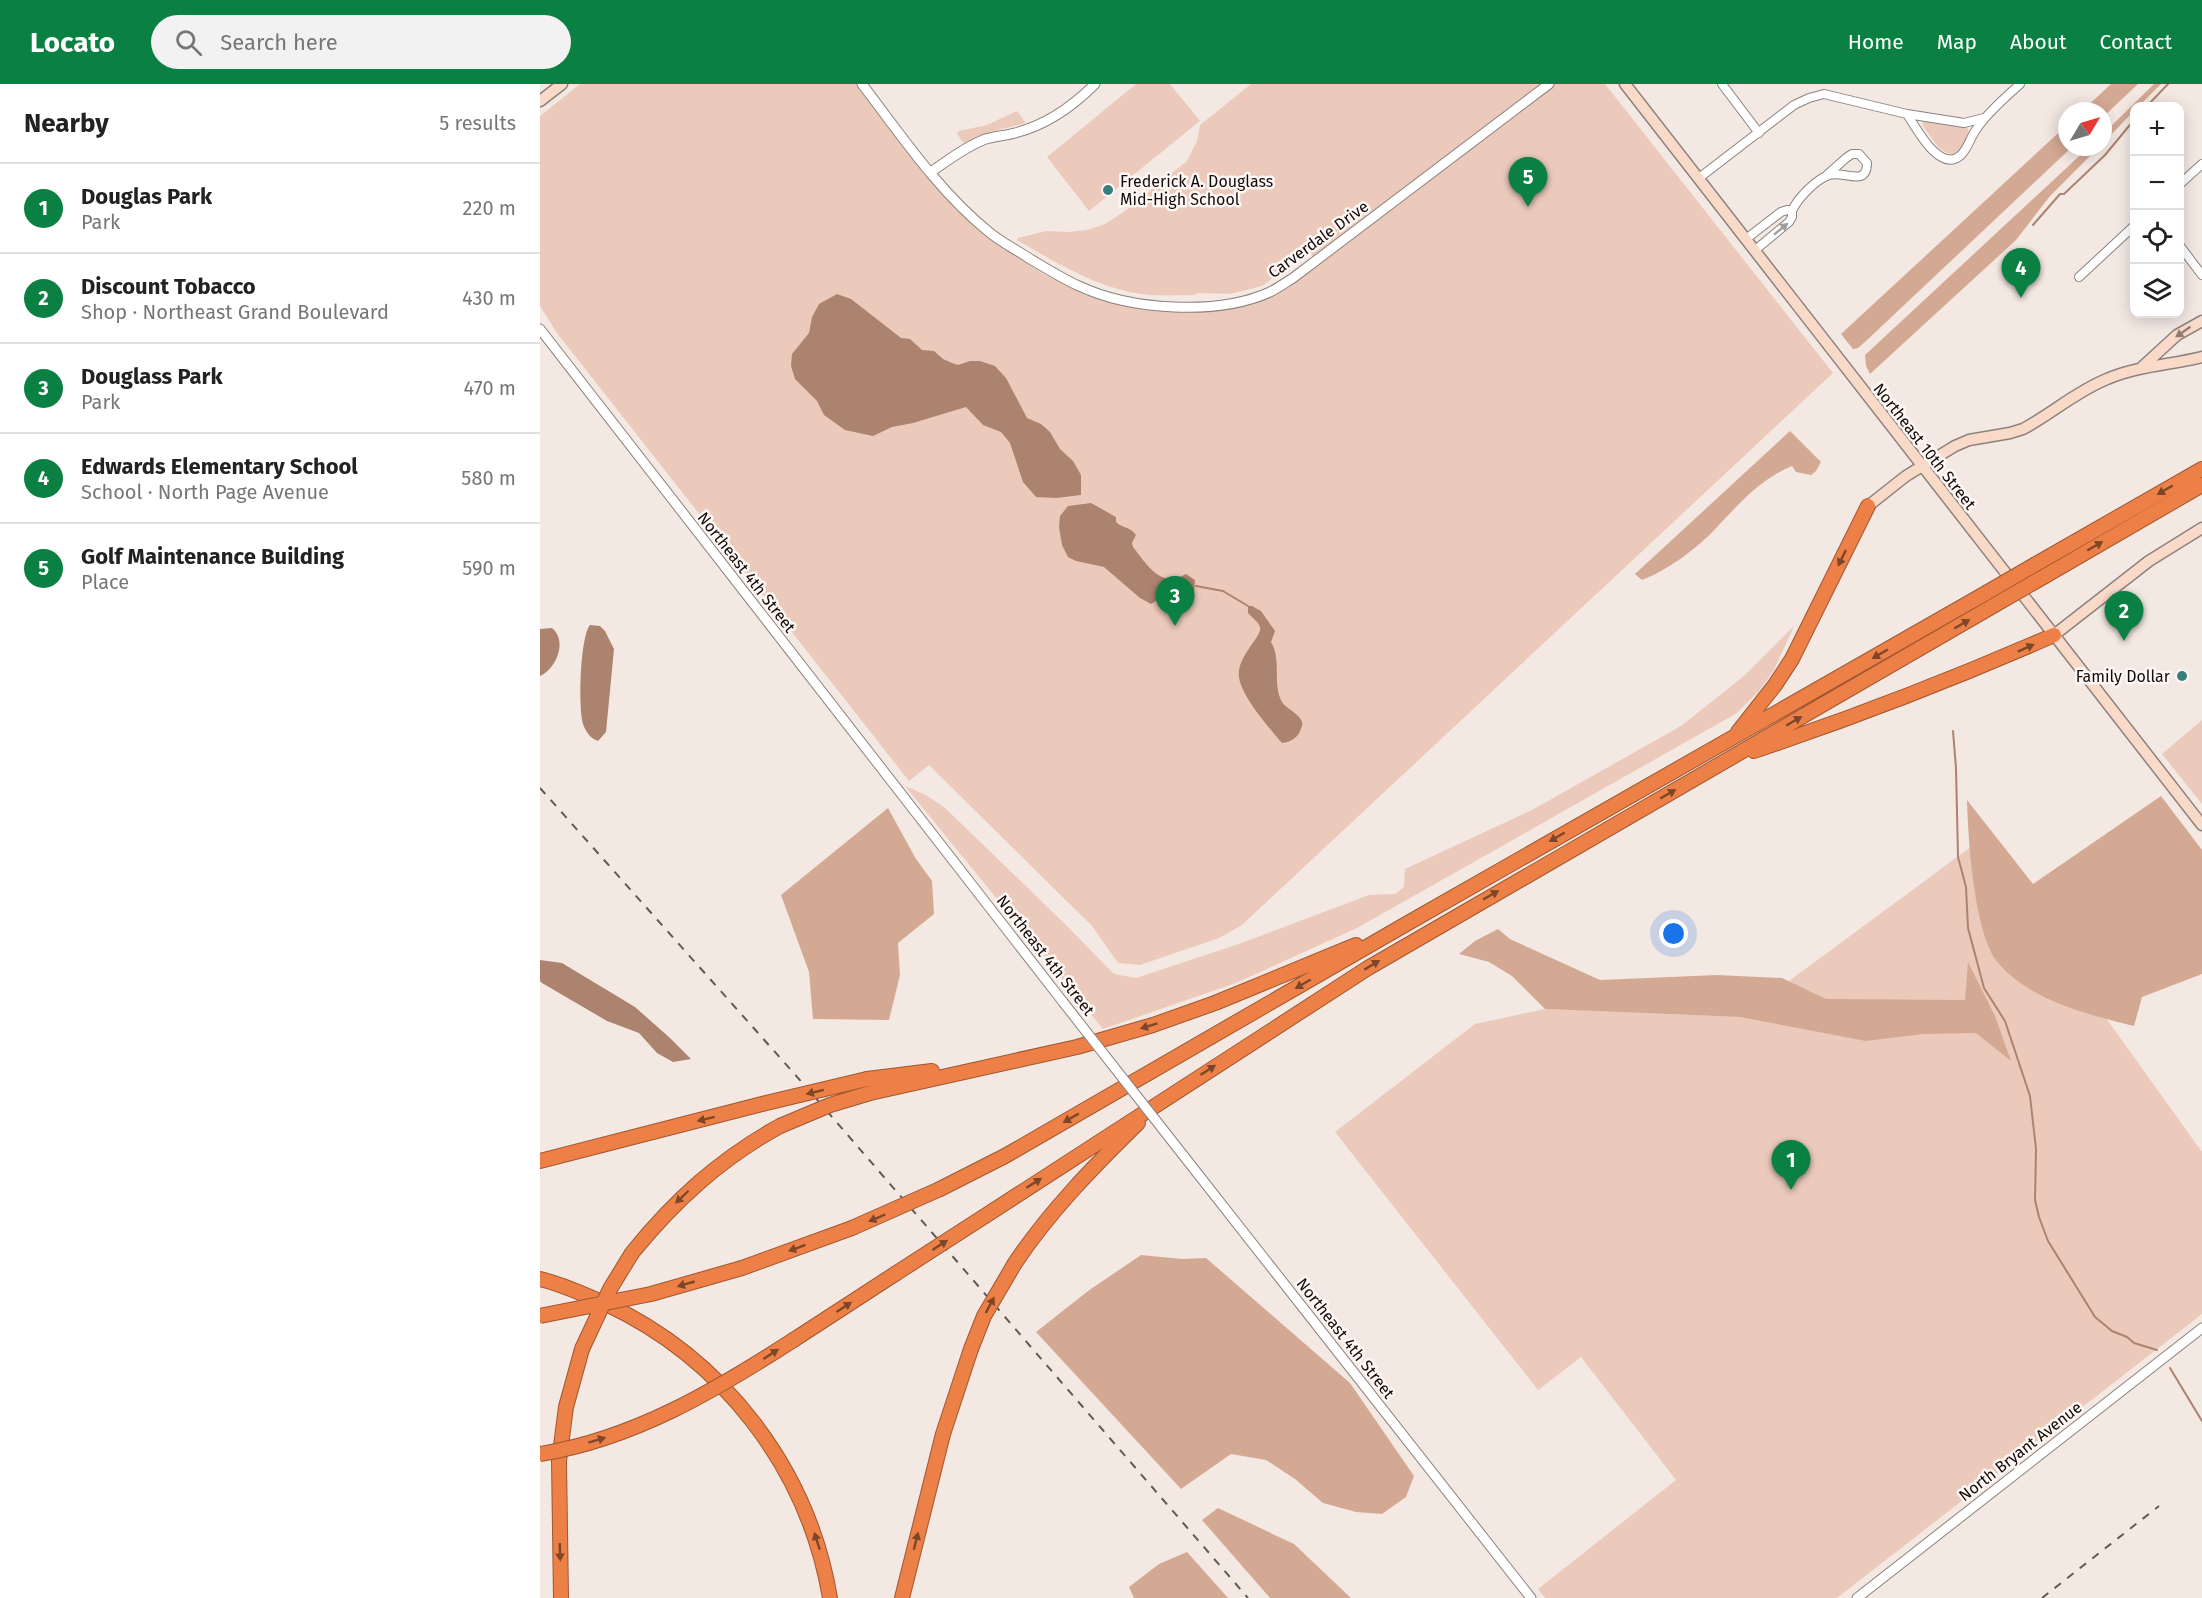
<!DOCTYPE html>
<html lang="en">
<head>
<meta charset="utf-8">
<style>
  :root { --surface:#fff; --page:#f2f2f2; --text:#222; --muted:#767676; --line:#e0e0e0; --accent:#0b8043 }
  body { margin:0; font-family:"Fira Sans",sans-serif; background:var(--page); color:var(--text) }
  .controls { position:absolute; right:18px; top:18px; display:grid; overflow:hidden; border-radius:12px; box-shadow:0 3px 15px #0003 }
  .controls button { width:54px; height:54px; display:grid; place-items:center; padding:0; border:0; border-bottom:2px solid var(--line); background:var(--surface); color:var(--text); font:30px sans-serif }
  .compass { position:absolute; left:1518px; top:18px; width:54px; height:54px; border-radius:50%; background:var(--surface); box-shadow:0 3px 15px #0003; rotate:52deg }
  .you { position:absolute; left:1134px; top:850px; width:21px; height:21px; margin:-15px; border:4px solid #fff; border-radius:50%; background:#1a73e8; box-shadow:0 0 0 9px #1a73e833 }
  .badge { display:grid; place-items:center; width:39px; height:39px; border-radius:50%; background:var(--accent); color:#fff; font-size:20px; font-weight:700 }
  .pin { position:absolute; translate:-50% -50px; filter:drop-shadow(0 2px 3px #0008) }
  .pin::after { content:''; position:absolute; top:32px; width:21px; height:18px; background:inherit; clip-path:polygon(0 0,100% 0,50% 100%) }
  .list { margin:0; padding:0; list-style:none }
  h2 { display:flex; justify-content:space-between; align-items:center; height:78px; margin:0; padding:0 24px; font-size:26px }
  h2 small { font-size:20px; font-weight:400; color:var(--muted) }
  .list li { display:grid; grid-template-columns:39px 1fr auto; gap:18px; align-items:center; box-sizing:border-box; height:90px; padding:0 24px; border-top:2px solid var(--line) }
  .list b { display:block; font-size:22px; white-space:nowrap }
  .list p { margin:0; font-size:20px; white-space:nowrap; color:var(--muted) }
  .list em { font-size:20px; font-style:normal; color:var(--muted) }
  .icon { flex:none; width:33px; height:33px; fill:none; stroke:currentColor; stroke-width:2; stroke-linecap:round; stroke-linejoin:round }
  .map { position:relative; flex:none; width:1662px; height:1514px; overflow:hidden }
  header { display:flex; align-items:center; gap:36px; box-sizing:border-box; height:84px; padding:0 30px; background:var(--accent); color:#fff }
  header strong { font-size:28px }
  nav { display:flex; gap:33px; margin-inline-start:auto; font-size:21px }
  .search { width:420px; height:54px; background:var(--page); display:flex; align-items:center; gap:15px; box-sizing:border-box; padding:0 21px; border-radius:33px; color:var(--muted); font-size:22px }
  main { display:flex }
  aside { flex:1; background:var(--surface) }
  .map>svg:first-child { display:block }
</style>
</head>
<body>
<header>
<strong>Locato</strong>
<div class="search"><svg class="icon" aria-label="search" viewBox="0 0 24 24"><circle cx="10" cy="10" r="6"/><path d="M15 15l6 6"/></svg>Search here</div>
<nav><a>Home</a><a>Map</a><a>About</a><a>Contact</a></nav>
</header>
<main>
<aside>
<h2>Nearby<small>5 results</small></h2>
<ul class="list">
<li><span class="badge">1</span><div><b>Douglas Park</b><p>Park</p></div><em>220 m</em></li>
<li><span class="badge">2</span><div><b>Discount Tobacco</b><p>Shop · Northeast Grand Boulevard</p></div><em>430 m</em></li>
<li><span class="badge">3</span><div><b>Douglass Park</b><p>Park</p></div><em>470 m</em></li>
<li><span class="badge">4</span><div><b>Edwards Elementary School</b><p>School · North Page Avenue</p></div><em>580 m</em></li>
<li><span class="badge">5</span><div><b>Golf Maintenance Building</b><p>Place</p></div><em>590 m</em></li>
</ul>
</aside>
<div class="map">
<svg width="1662" height="1514" viewBox="0 0 1662 1514">
  <rect width="100%" height="100%" fill="#f4e8e3"/>
  <!-- green -->
  <path fill="#ebcabb" d="M40 0H317L415 125 454 158 505 191 547 212 595 224 649 227 712 221 747 204 779 181 769 167 722 202 690 210 658 209 655 211C633 211 611 213 590 208 549 199 513 177 477 156L478 154 506 147 527 148 547 146 565 140 582 129 647 77 657 57 660 41 711 0H1065L1293 289 702 841 679 854 600 881 578 879 552 842 389 681 369 697 17 249 0 222V32Z
    M596 0H630L660 37 549 127 507 73Z
    M477 27 486 39 450 48 424 59 417 50 419 47 447 41Z
    M1386 37 1427 43 1429 47 1422 64 1413 70 1407 69 1398 63 1383 42 1382 39Z
    M1254 542 1234 586 1219 607 1197 629 817 844 696 899 563 945 365 702 384 710 404 723 525 840 574 890 596 894 699 860 829 811 855 810 864 803 865 785 992 726 1141 642 1204 592Z
    M1662 636V720L1622 670Z
    M1439 757 1662 1068V1230L1297 1514H1005L998 1505 1136 1396 1041 1273 998 1306 795 1048 935 940 1005 925 1200 933Z"/>
  <!-- forest -->
  <path fill="#d4a994" d="M1571 0H1598L1563 33V27H1542Z
    M1614 0H1621L1599 22H1594V27L1563 59V50Z
    M1527 41V63H1532L1326 257 1318 264 1313 265 1301 250Z
    M1549 63H1559L1510 112 1476 156 1330 290 1326 282 1325 271Z
    M1250 347 1281 378 1276 387 1271 391 1256 388 1252 382C1219 396 1201 418 1177 443 1158 464 1128 486 1102 496L1095 490Z
    M1621 712 1662 766V890L1602 913 1594 942C1547 930 1492 917 1459 880 1434 852 1428 754 1427 716L1493 800Z
    M348 724 376 775 392 797 394 830 358 859 360 891 349 936 273 935 269 888 241 811Z
    M958 845 970 855 1060 896 1177 891 1242 894 1286 915 1425 916 1428 878 1455 932 1471 977 1436 949 1383 950 1326 957 1200 933 1005 925 972 892 949 878 919 870 935 857Z
    M601 1171 642 1175 666 1174 810 1299 874 1392 866 1413 842 1430 816 1428 783 1419 755 1395 726 1376 691 1370 641 1405 496 1248 548 1207Z
    M678 1424 754 1460 811 1514H730L662 1436Z
    M647 1468 688 1514H594L589 1503 619 1480Z"/>
  <!-- water -->
  <path fill="#ac836f" d="M297 210 311 215 361 254 370 255 382 266 394 267 403 275 412 279 418 281 430 277H440L455 282 466 294 487 334 501 340 510 348 520 365 533 377 541 391V411L516 414 496 413 483 398 470 359 461 348 443 341 426 323 373 339 352 343 333 352 305 346 284 331 277 317 255 295 251 282 252 270 269 249 272 233 279 220Z
    M551 419 576 433V438C582 444 591 443 596 451L592 459 593 463C602 474 615 496 632 495 636 495 642 492 646 490L655 496 654 509 648 512 627 510 611 520 600 514 564 483 536 477 528 473 522 461 519 443 520 432 528 422Z
    M708 522H712L721 527 735 547 731 558C742 576 732 600 742 618 746 625 765 632 762 642 759 653 752 658 742 659 729 643 702 614 699 593 696 573 723 552 720 543 718 537 711 533 708 529Z
    M50 541 60 542 65 547 74 565 66 648 58 657C50 654 46 648 43 640 38 624 40 553 50 541Z
    M12 544C28 557 16 585 0 592V545Z
    M0 876 22 879 95 923 130 954 151 975 133 978 117 969 99 949 67 937 2 899 0 897Z"/>
  <g fill="none" stroke-linecap="round" stroke-linejoin="round">
    <!-- stream -->
    <path stroke="#ac836f" stroke-width="2" d="M1607 22 1628 0
      M1493 141 1520 110H1524L1565 71 1594 36
      M656 502 683 507 708 522
      M1413 647 1416 684 1418 773 1426 803 1428 844 1444 904 1465 937 1490 1012 1496 1065 1495 1116 1499 1133 1508 1157 1555 1233 1572 1247 1587 1253 1594 1259 1617 1266
      M1630 1284 1662 1337"/>
    <defs>
      <path id="minor" d="M1182 0 1219 49
        M1367 30 1424 39 1444 34
        M1159 94 1254 21 1269 14 1284 10 1367 30C1377 45 1400 90 1421 71 1429 63 1431 51 1438 43 1449 27 1465 14 1480 0
        M1640 100 1662 80
        M1252 127C1257 115 1275 96 1289 91 1303 86 1327 104 1327 79L1319 70H1312L1306 74 1287 91
        M1206 155 1241 128 1247 126 1252 127V133L1249 138 1214 167
        M1640 162 1662 191
        M1539 193 1594 142"/>
      <path id="tertiary" d="M322 0C361 51 399 108 449 148 461 158 475 165 487 173 504 183 521 194 539 202 590 226 677 232 730 208 738 204 745 199 753 194L1009 0
        M391 88C408 76 424 64 443 56 453 52 465 52 475 49 506 41 533 22 555 0
        M0 245 523 918
        M643 1071 991 1514
        M1317 1514 1662 1244"/>
      <path id="secondary" d="M1085 0 1662 741
        M0 17 22 0
        M1601 284 1637 251 1662 237
        M1328 422 1366 392 1415 362 1429 356 1470 349 1483 345C1511 330 1537 307 1567 295 1597 282 1630 281 1662 273
        M1514 551 1609 477 1662 444"/>
      <path id="motorway" d="M1496 480 1662 385
        M1505 492 1662 401
        M1198 648 1235 601 1252 575 1328 422
        M1214 667C1315 633 1416 594 1514 551
        M327 995 392 987
        M330 1009 537 963 613 941 675 919 816 861
        M0 1077 222 1020
        M400 1105 465 1072 868 839 1446 509
        M445 1132 828 884 1453 522
        M92 1169C134 1117 180 1075 240 1042
        M475 1179C510 1127 553 1083 598 1039
        M202 1184 312 1144
        M0 1195C22 1200 43 1210 64 1219 183 1274 268 1384 290 1514
        M255 1255 355 1190
        M21 1514 19 1377 26 1323 42 1265
        M362 1514 403 1350 431 1265"/>
    </defs>
    <!-- minor casing -->
    <use href="#minor" stroke="#8c827d" stroke-width="10"/>
    <!-- tertiary casing -->
    <use href="#tertiary" stroke="#8c827d" stroke-width="11"/>
    <!-- secondary casing -->
    <use href="#secondary" stroke="#8c827d" stroke-width="13"/>
    <!-- motorway casing -->
    <use href="#motorway" stroke="#9f5731" stroke-width="16"/>
    <!-- minor -->
    <use href="#minor" stroke="#fff" stroke-width="8"/>
    <!-- tertiary -->
    <use href="#tertiary" stroke="#fff" stroke-width="9"/>
    <!-- secondary -->
    <use href="#secondary" stroke="#f9d9c8" stroke-width="10"/>
    <!-- motorway -->
    <use href="#motorway" stroke="#ec8046" stroke-width="14"/>
    <!-- rail -->
    <path stroke="#605957" stroke-width="2" stroke-dasharray="8 8" stroke-linecap="butt" d="M0 704 267 1004 708 1514
      M1502 1514 1619 1422"/>
    <defs>
      <path id="tertiary-bridge" d="M523 918 643 1071"/>
      <path id="motorway-bridge" d="M1446 509 1496 480
        M1453 522 1505 492
        M222 1020 327 995
        M240 1042 290 1021 330 1009
        M312 1144 400 1105
        M355 1190 445 1132
        M0 1232 111 1210 202 1184
        M42 1265 70 1205 92 1169
        M431 1265 444 1232 475 1179
        M0 1370C94 1355 176 1306 255 1255"/>
    </defs>
    <!-- tertiary-bridge casing -->
    <use href="#tertiary-bridge" stroke="#8c827d" stroke-width="11" stroke-linecap="butt"/>
    <!-- motorway-bridge casing -->
    <use href="#motorway-bridge" stroke="#9f5731" stroke-width="16" stroke-linecap="butt"/>
    <!-- tertiary-bridge -->
    <use href="#tertiary-bridge" stroke="#fff" stroke-width="9"/>
    <!-- motorway-bridge -->
    <use href="#motorway-bridge" stroke="#ec8046" stroke-width="14"/>
  </g>
  <!-- one-way arrows -->
  <defs><path id="oneway-solid" d="M-6-.8H1V-3.2L6.5 0L1 3.2V.8H-6Z" transform="scale(1.5)"/></defs>
  <use fill="#9f9d9d" href="#oneway-solid" transform="translate(1241 145) rotate(-39)"/>
  <use fill="#907c72" href="#oneway-solid" transform="translate(1643 248) rotate(145)"/>
  <g fill="#7e4628">
    <use href="#oneway-solid" transform="translate(1625 406) rotate(150)"/>
    <use href="#oneway-solid" transform="translate(1555 462) rotate(-30)"/>
    <use href="#oneway-solid" transform="translate(1302 474) rotate(116)"/>
    <use href="#oneway-solid" transform="translate(1422 540) rotate(-30)"/>
    <use href="#oneway-solid" transform="translate(1486 564) rotate(-24)"/>
    <use href="#oneway-solid" transform="translate(1340 570) rotate(150)"/>
    <use href="#oneway-solid" transform="translate(1254 637) rotate(-30)"/>
    <use href="#oneway-solid" transform="translate(1128 710) rotate(-30)"/>
    <use href="#oneway-solid" transform="translate(1017 753) rotate(150)"/>
    <use href="#oneway-solid" transform="translate(951 811) rotate(-30)"/>
    <use href="#oneway-solid" transform="translate(832 881) rotate(-31)"/>
    <use href="#oneway-solid" transform="translate(763 900) rotate(150)"/>
    <use href="#oneway-solid" transform="translate(609 942) rotate(163)"/>
    <use href="#oneway-solid" transform="translate(668 986) rotate(-33)"/>
    <use href="#oneway-solid" transform="translate(275 1008) rotate(166)"/>
    <use href="#oneway-solid" transform="translate(531 1034) rotate(150)"/>
    <use href="#oneway-solid" transform="translate(166 1035) rotate(166)"/>
    <use href="#oneway-solid" transform="translate(494 1099) rotate(-32)"/>
    <use href="#oneway-solid" transform="translate(142 1113) rotate(136)"/>
    <use href="#oneway-solid" transform="translate(337 1134) rotate(157)"/>
    <use href="#oneway-solid" transform="translate(400 1161) rotate(-33)"/>
    <use href="#oneway-solid" transform="translate(257 1164) rotate(160)"/>
    <use href="#oneway-solid" transform="translate(146 1200) rotate(164)"/>
    <use href="#oneway-solid" transform="translate(450 1221) rotate(-62)"/>
    <use href="#oneway-solid" transform="translate(304 1223) rotate(-33)"/>
    <use href="#oneway-solid" transform="translate(231 1270) rotate(-33)"/>
    <use href="#oneway-solid" transform="translate(57 1356) rotate(-17)"/>
    <use href="#oneway-solid" transform="translate(277 1457) rotate(-108)"/>
    <use href="#oneway-solid" transform="translate(376 1457) rotate(-76)"/>
    <use href="#oneway-solid" transform="translate(20 1468) rotate(88)"/>
  </g>
  <!-- markers -->
  <g fill="#377f7c" stroke="#fef7f3" stroke-width="2">
    <circle cx="568" cy="106" r="6"/>
    <circle cx="1642" cy="592" r="6"/>
  </g>
  <g text-anchor="middle" stroke-width="5" stroke-linejoin="round" paint-order="stroke">
    <!-- poi labels -->
    <g font-size="16" fill="#0f0b0a" stroke="#fef7f3" text-anchor="start">
      <text x="580" y="103">Frederick A. Douglass<tspan x="580" dy="18">Mid-High School</tspan></text>
      <text x="1630" y="598" text-anchor="end">Family Dollar</text>
    </g>
    <!-- street labels -->
    <g font-size="16" fill="#0f0b0a" stroke="#fef7f3">
      <text transform="translate(778 155) rotate(-36)" y="6">Carverdale Drive</text>
      <text transform="translate(1385 362) rotate(52)" y="6">Northeast 10th Street</text>
      <text transform="translate(207 488) rotate(52)" y="6">Northeast 4th Street</text>
      <text transform="translate(506 871) rotate(52)" y="6">Northeast 4th Street</text>
      <text transform="translate(806 1254) rotate(52)" y="6">Northeast 4th Street</text>
      <text transform="translate(1480 1367) rotate(-38)" y="6">North Bryant Avenue</text>
    </g>
  </g>
</svg>
<div class="controls">
<button>+</button>
<button>−</button>
<button><svg class="icon" aria-label="locate" viewBox="0 0 24 24"><circle cx="12" cy="12" r="6"/><path d="M12 2v4M12 18v4M2 12h4M18 12h4"/></svg></button>
<button><svg class="icon" aria-label="layers" viewBox="0 0 24 24"><path d="M12 4l9 5-9 5-9-5zM3 14l9 5 9-5"/></svg></button>
</div>
<svg class="compass" viewBox="-18 -18 36 36"><path d="M0-13l5 13h-10z" fill="#e53935"/><path d="M0 13l5-13h-10z" fill="#767676"/></svg>
<div class="you"></div>
<div class="pin badge" style="left:1251px;top:1106px">1</div>
<div class="pin badge" style="left:1584px;top:557px">2</div>
<div class="pin badge" style="left:635px;top:542px">3</div>
<div class="pin badge" style="left:1481px;top:214px">4</div>
<div class="pin badge" style="left:988px;top:123px">5</div>
</div>
</main>
</body>
</html>
